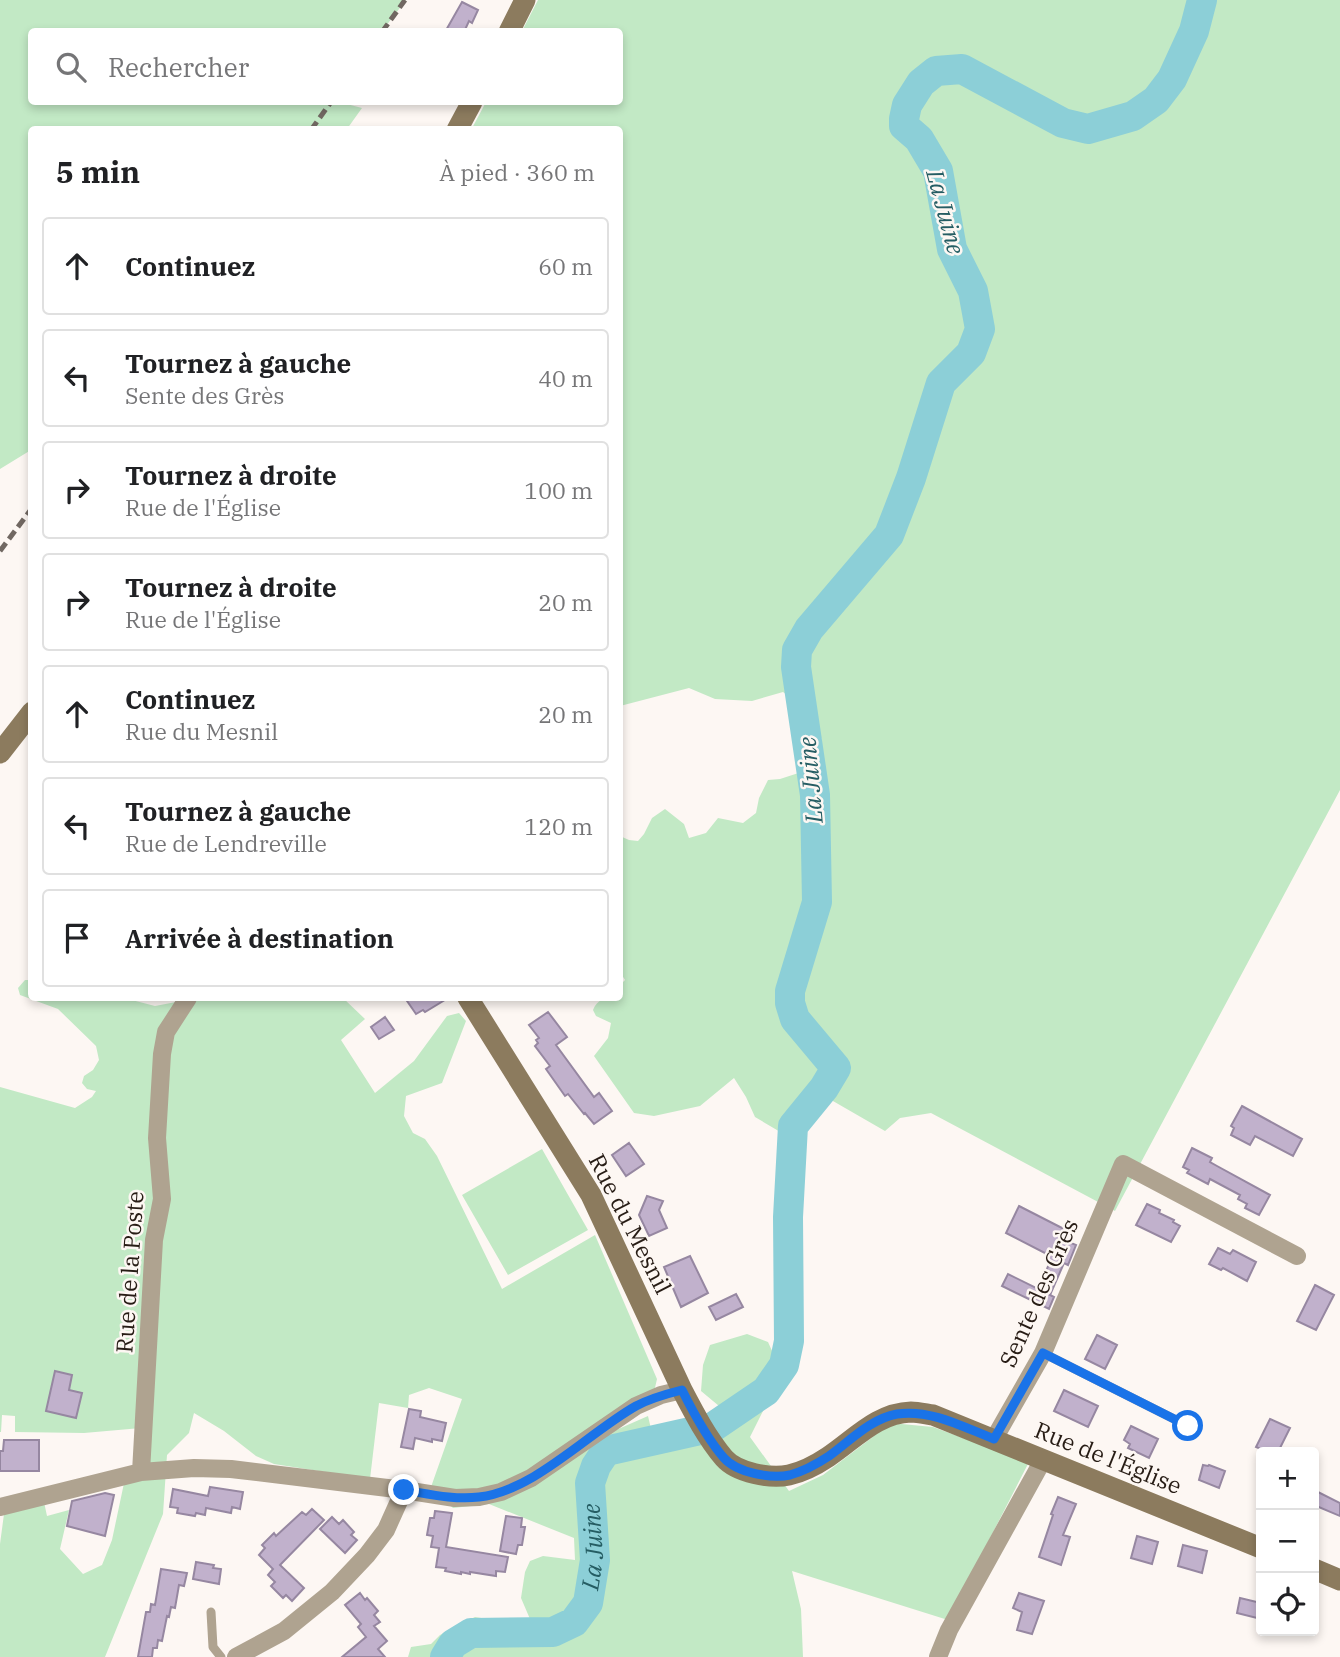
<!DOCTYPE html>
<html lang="fr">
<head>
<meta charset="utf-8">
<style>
  :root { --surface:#fff; --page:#f2f2f2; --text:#202124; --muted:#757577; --line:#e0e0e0 }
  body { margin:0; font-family:"IBM Plex Serif",serif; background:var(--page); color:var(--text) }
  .controls { position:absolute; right:21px; bottom:21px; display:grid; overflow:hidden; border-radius:7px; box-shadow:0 4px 10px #0003 }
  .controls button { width:63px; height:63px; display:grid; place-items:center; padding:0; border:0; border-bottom:2px solid var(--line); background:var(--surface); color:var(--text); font:35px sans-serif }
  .stop { position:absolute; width:21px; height:21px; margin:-16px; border:5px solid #1a73e8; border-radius:50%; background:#fff }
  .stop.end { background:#1a73e8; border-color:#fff; box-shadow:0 2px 7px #0008 }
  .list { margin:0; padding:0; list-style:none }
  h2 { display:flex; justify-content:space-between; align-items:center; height:91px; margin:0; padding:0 28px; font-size:30px }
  h2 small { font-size:23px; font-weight:400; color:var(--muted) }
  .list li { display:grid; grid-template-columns:46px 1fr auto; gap:21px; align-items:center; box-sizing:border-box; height:98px; margin:0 14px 14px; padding:0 14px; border:2px solid var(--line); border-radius:7px }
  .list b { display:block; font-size:26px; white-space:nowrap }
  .list p { margin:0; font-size:23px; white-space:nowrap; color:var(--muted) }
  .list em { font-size:23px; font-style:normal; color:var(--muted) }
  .icon { flex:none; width:38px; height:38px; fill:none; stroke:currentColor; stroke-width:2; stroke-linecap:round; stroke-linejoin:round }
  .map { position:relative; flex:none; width:1340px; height:1657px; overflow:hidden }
  .search { position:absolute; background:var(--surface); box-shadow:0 4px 10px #0003; left:28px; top:28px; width:595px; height:77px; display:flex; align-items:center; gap:18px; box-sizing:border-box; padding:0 24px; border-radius:7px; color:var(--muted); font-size:26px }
  .panel { position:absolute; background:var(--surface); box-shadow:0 4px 10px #0003; left:28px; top:126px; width:595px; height:875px; border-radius:7px }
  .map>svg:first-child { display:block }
</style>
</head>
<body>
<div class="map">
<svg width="1340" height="1657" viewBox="0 0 1340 1657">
  <rect width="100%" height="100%" fill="#fdf7f3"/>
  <!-- green -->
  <path fill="#c2e9c5" d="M0 0H406L382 31 32 32V102H339L362 108 347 129 32 130 31 450 0 469Z
    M538 0H1340V790L1115 1211 931 1113 900 1118 885 1131 826 1097 820 1111 803 1130 782 1133 755 1117 746 1097 734 1078 700 1106 654 1116 634 1113 594 1056 608 1038 611 1023 596 1016 593 1010C598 997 608 998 620 998V985L625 980 620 972V836L629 840 638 841 644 834 652 818 665 809 684 824 689 838 706 833 718 818 743 823 756 813 759 798 768 780 780 779 817 767 822 740 810 712 783 692 752 701 715 699 689 688 620 706V130H471L486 102H620V32L522 31Z
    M25 980H31L32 998H124L155 1006 176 1002 178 998H343L365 1019 341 1040 375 1093 414 1061 447 1016 459 1013 466 1021 442 1083 406 1096 404 1116 413 1133 425 1139 437 1156 502 1289 595 1235 657 1379 654 1392 607 1434 648 1416 655 1446 691 1436 693 1444 728 1430 719 1406 701 1391 703 1365 710 1345 747 1334 768 1342 782 1373 750 1437 789 1491 823 1475 891 1423 933 1427 1029 1462 948 1620 792 1571 801 1609 803 1657H408L411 1647 431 1644 440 1635 475 1617 533 1626 521 1598 525 1572 530 1561 543 1556 575 1560 574 1538 489 1504 453 1508 431 1487 462 1399 429 1388 409 1395 408 1408 379 1403 370 1479 274 1464 256 1456 224 1431 194 1413 189 1433 167 1455 163 1514 105 1657H0V1544L4 1514 44 1502 47 1516 69 1510 60 1549 83 1574 102 1565 112 1540 127 1469H139L141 1428 84 1433 15 1432V1416L2 1415 1 1432H0V1087L75 1108 92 1097 96 1091 87 1089 82 1083 84 1076 93 1070 99 1060 96 1046 58 1009 20 995 18 988Z
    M542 1149 588 1230 508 1275 462 1195Z"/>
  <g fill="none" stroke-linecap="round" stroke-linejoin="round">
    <!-- river -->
    <path stroke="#8ccfd7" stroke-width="30" id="s1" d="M445 1657 453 1644 471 1633 553 1632 574 1622 588 1603 595 1560 590 1483 596 1466 606 1451 713 1427 766 1391 784 1365 789 1341 788 1217 793 1126 824 1088 836 1068 795 1019 790 1003V991L817 902 815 795 796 667 797 650 809 629 889 535 911 478 941 383 971 353 980 329 973 291 952 249 938 171 919 139 904 126V119L907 105 921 83 936 71 962 69 1063 123 1088 129 1133 116 1156 100 1172 79 1194 31 1202 0"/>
  </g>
  <!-- building -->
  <path fill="#c1b1cc" stroke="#9687a1" stroke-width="2" d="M462 2 478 10 472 23 469 21 464 32H445Z
    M405 998H448L425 1012 423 1010 416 1014Z
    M548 1012 567 1037 556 1045 594 1097 599 1093 612 1111 594 1124 585 1113 584 1114 568 1094 565 1096 546 1069 550 1066 535 1046 538 1043 536 1040 539 1038 529 1025Z
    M385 1017 394 1030 379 1039 371 1027Z
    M1242 1106 1302 1139 1293 1156 1255 1136 1250 1145 1231 1135 1234 1128 1231 1126Z
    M629 1143 644 1164 626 1176 612 1155Z
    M1192 1148 1212 1158 1210 1162 1217 1166 1270 1195 1259 1215 1245 1208 1247 1204 1238 1199 1240 1195 1210 1179 1208 1184 1187 1173 1189 1170 1183 1167Z
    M647 1196 663 1201 659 1210 667 1228 649 1236 639 1215Z
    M1147 1204 1160 1210 1159 1213 1174 1220 1173 1222 1180 1226 1171 1242 1136 1225Z
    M1019 1206 1064 1229 1059 1238 1076 1245 1068 1265 1064 1263 1050 1295 1054 1297 1049 1309 1002 1286 1008 1274 1038 1289 1050 1262 1045 1253 1006 1233Z
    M1218 1248 1230 1254 1233 1250 1256 1262 1247 1281 1223 1268 1221 1270 1209 1264Z
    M690 1256 708 1293 681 1307 664 1267Z
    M1315 1285 1334 1295 1316 1330 1297 1321Z
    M736 1294 743 1307 716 1320 709 1307Z
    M1097 1335 1117 1345 1105 1369 1085 1359Z
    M55 1371 72 1375 69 1390 82 1393 76 1418 46 1411Z
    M1064 1390 1098 1406 1088 1427 1054 1411Z
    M409 1409 421 1411 420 1417 446 1423 442 1441 432 1439V1442L415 1438 413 1449 401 1447Z
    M1270 1419 1290 1428 1278 1452H1268L1256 1447Z
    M1131 1426 1158 1439 1149 1458 1128 1448 1130 1444 1124 1440Z
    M4 1440H39V1471H0V1451H3Z
    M1203 1465 1208 1466 1209 1465 1225 1471 1219 1488 1199 1480Z
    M210 1487 243 1492 240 1509 232 1507 231 1513 206 1508 205 1515 196 1513 195 1516 177 1513 178 1508 170 1507 173 1489 208 1496Z
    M1314 1490 1340 1503V1516L1314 1505Z
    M105 1493 114 1495 105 1536 67 1526 72 1501Z
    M1058 1497 1076 1504 1063 1535 1070 1537 1061 1565 1039 1557 1053 1515 1051 1514Z
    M312 1509 324 1520 280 1565 304 1588 292 1601 286 1595 283 1598 271 1586 275 1582 268 1575 273 1569 259 1555 265 1548 262 1545 274 1533 276 1536 302 1512 306 1515Z
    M435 1511 452 1513 446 1547 508 1557 505 1572 496 1571V1576L470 1572V1574L461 1572V1574L445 1571 446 1568 436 1567 439 1548 431 1547 433 1536 427 1535 430 1518H434Z
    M506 1516 522 1518 521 1527H525L522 1545H518L516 1554 500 1551Z
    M332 1517 339 1524 343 1520 354 1532 351 1535 357 1540 345 1553 320 1529Z
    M1137 1536 1158 1542 1152 1564 1131 1558Z
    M1183 1545 1207 1551 1202 1573 1178 1566Z
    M196 1562 214 1565 213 1568 221 1569 219 1584 193 1579Z
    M161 1569 187 1573 184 1586 179 1585 175 1608 171 1607 169 1617 167 1616 162 1641 158 1640 157 1648H153L152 1657H138L146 1612H150L151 1604 155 1605Z
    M360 1593 365 1600 367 1598 378 1611 374 1615 380 1622 374 1626 387 1641 378 1649 385 1657H342L366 1637 358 1627 361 1624 345 1605Z
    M1019 1593 1044 1601 1032 1634 1017 1630 1022 1612 1013 1608Z
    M1240 1598 1261 1603V1619L1237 1613Z"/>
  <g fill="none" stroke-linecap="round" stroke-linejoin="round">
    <!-- lane -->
    <path stroke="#afa390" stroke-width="9" d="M1043 1353 1188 1426
      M211 1612 213 1647 221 1657"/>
    <!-- street -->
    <path stroke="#afa390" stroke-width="18" d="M994 1439 1043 1353 1123 1164 1297 1256
      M141 1472 154 1240 162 1199 157 1138 162 1054 166 1032 188 998
      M0 1507 141 1472 194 1468 231 1469 404 1490 455 1498 479 1497 501 1492 531 1478 636 1406 661 1395 682 1390
      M236 1657 284 1631 332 1592 367 1555 386 1530 404 1490
      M938 1657 949 1630 1043 1460"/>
    <!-- secondary -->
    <path stroke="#8c7b5e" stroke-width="21" d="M509 32 525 0
      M457 130 472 102
      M0 753 32 712
      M468 998 591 1195 682 1390C694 1413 707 1438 724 1458 737 1473 771 1479 789 1475 803 1472 816 1465 828 1457 855 1439 877 1413 911 1412 918 1412 926 1414 933 1415L1261 1548
      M1314 1569 1340 1580"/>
    <!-- rail -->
    <path stroke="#716862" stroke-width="5" stroke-dasharray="10 5" stroke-linecap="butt" d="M382 32 405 0
      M311 130 331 102
      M0 551 32 508"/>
  </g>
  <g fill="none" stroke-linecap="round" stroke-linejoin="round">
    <!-- route -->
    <path stroke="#1a73e8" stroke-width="9" d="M404 1490C429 1494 454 1500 479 1497 534 1491 588 1433 636 1406 651 1398 666 1394 682 1390 693 1412 708 1440 724 1458 737 1473 772 1479 790 1475 804 1471 817 1464 829 1456 850 1441 870 1419 897 1414 931 1409 963 1427 994 1439L1043 1353 1188 1426"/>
  </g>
  <g text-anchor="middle" stroke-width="5" stroke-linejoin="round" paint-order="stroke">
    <!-- street labels -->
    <g font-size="23" fill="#271c15" stroke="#fdf7f3">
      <text transform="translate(630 1224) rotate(63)" y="8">Rue du Mesnil</text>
      <text transform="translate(130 1272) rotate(-86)" y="8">Rue de la Poste</text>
      <text transform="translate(1039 1293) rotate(-66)" y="8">Sente des Grès</text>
      <text transform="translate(1108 1458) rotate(22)" y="8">Rue de l'Église</text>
    </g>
    <!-- water labels -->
    <g font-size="24" font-style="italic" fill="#255d63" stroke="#fdf7f3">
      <text transform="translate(945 212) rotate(75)" y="8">La Juine</text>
      <text transform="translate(811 780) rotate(-95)" y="8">La Juine</text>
      <text dy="8" stroke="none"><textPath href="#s1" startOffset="222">La Juine</textPath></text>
    </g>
  </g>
</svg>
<div class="controls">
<button>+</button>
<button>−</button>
<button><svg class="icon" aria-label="locate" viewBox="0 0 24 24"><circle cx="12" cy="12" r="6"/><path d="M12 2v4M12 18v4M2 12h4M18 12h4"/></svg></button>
</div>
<div class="stop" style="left:1188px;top:1426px"></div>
<div class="stop end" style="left:404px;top:1490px"></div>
<div class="search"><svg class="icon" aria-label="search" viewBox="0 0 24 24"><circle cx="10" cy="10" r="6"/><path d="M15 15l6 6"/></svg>Rechercher</div>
<section class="panel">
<h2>5 min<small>À pied · 360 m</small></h2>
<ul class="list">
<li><svg class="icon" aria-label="ahead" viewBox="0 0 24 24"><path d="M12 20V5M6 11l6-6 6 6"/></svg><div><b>Continuez</b></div><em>60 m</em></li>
<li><svg class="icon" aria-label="left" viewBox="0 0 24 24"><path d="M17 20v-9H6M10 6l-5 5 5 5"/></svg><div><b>Tournez à gauche</b><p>Sente des Grès</p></div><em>40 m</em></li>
<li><svg class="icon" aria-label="right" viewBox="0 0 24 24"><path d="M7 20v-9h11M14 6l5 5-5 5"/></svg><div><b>Tournez à droite</b><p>Rue de l'Église</p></div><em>100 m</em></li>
<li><svg class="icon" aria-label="right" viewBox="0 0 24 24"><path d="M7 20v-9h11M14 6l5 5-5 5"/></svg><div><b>Tournez à droite</b><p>Rue de l'Église</p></div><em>20 m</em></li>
<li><svg class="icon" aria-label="ahead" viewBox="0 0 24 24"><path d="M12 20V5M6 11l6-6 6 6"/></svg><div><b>Continuez</b><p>Rue du Mesnil</p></div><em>20 m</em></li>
<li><svg class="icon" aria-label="left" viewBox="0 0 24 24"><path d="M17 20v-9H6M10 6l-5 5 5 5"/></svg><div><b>Tournez à gauche</b><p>Rue de Lendreville</p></div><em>120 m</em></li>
<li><svg class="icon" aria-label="arrive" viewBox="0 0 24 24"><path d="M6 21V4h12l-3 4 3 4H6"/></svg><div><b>Arrivée à destination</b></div></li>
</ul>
</section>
</div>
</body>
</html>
